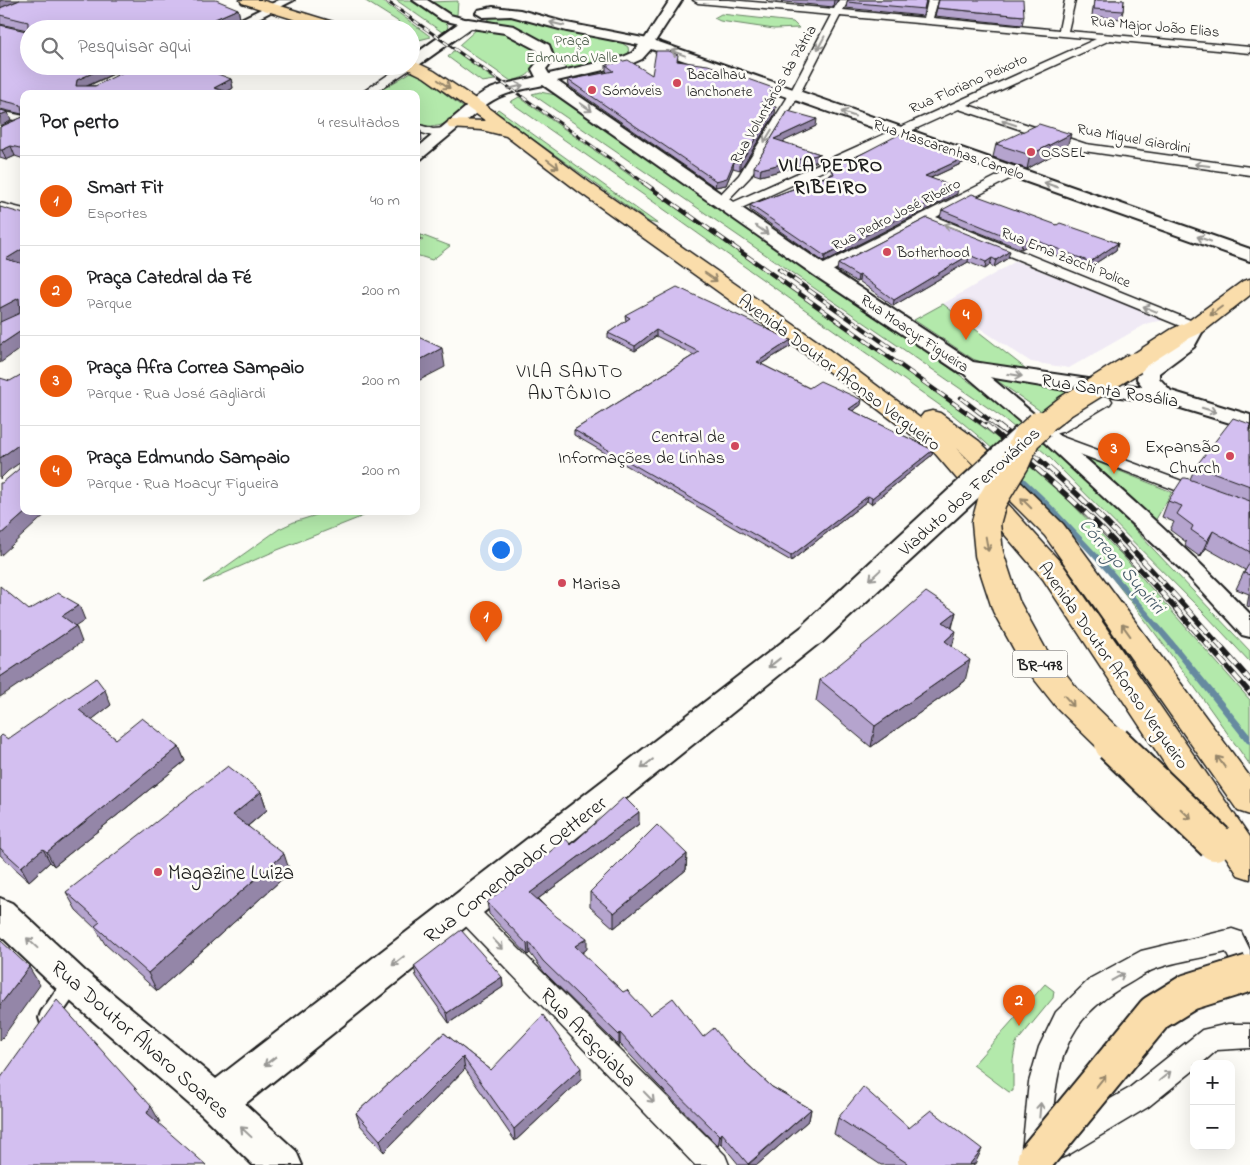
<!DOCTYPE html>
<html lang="pt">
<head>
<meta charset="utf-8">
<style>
  :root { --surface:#fff; --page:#f2f2f2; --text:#202124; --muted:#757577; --line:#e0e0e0; --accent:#ea580c }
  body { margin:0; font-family:"Indie Flower",sans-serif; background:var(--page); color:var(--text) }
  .controls { position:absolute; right:15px; bottom:15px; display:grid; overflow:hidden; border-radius:10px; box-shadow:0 5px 20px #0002 }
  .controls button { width:45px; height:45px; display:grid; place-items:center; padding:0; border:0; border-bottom:1px solid var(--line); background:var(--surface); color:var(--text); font:25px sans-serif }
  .you { position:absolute; left:500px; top:549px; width:18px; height:18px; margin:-12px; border:4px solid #fff; border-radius:50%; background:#1a73e8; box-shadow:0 0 0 8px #1a73e833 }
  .badge { display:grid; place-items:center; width:32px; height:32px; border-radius:50%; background:var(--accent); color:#fff; font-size:16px; font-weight:700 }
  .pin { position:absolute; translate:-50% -41px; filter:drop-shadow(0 1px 2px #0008) }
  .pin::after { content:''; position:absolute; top:26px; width:18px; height:15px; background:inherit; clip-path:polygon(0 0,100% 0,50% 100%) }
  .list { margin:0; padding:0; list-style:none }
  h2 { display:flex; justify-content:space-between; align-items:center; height:65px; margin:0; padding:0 20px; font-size:21px }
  h2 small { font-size:16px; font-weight:400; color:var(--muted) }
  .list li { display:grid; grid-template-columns:32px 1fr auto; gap:15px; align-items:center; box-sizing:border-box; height:90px; padding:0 20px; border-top:1px solid var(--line) }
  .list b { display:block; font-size:19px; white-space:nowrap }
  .list p { margin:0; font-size:16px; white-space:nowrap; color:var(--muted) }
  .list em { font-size:16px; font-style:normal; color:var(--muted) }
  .icon { flex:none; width:28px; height:28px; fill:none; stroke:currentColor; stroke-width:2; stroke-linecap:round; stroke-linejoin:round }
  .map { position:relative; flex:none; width:1250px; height:1165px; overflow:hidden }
  .search { position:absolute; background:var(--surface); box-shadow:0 5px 20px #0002; left:20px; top:20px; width:400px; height:55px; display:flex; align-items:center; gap:12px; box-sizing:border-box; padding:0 18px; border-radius:28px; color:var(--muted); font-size:19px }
  .panel { position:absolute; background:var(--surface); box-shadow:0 5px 20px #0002; left:20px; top:90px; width:400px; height:425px; border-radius:10px }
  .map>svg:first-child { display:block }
</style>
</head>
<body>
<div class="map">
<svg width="1250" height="1165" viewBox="0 0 1250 1165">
  <rect width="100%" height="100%" fill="#fdfcf7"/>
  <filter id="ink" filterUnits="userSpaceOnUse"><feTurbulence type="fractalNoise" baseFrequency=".02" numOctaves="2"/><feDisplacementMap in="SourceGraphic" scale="10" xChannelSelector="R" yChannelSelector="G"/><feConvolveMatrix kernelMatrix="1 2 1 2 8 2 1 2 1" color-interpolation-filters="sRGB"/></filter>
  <g filter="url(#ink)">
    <!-- built -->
    <path fill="#f0eaf5" d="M1016 261 1166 320 1148 323 1069 368 1031 362 943 304Z"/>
    <!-- green -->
    <path fill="#b3e9ab" stroke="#688264" d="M364 0H381L431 37 411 42V29H394L391 27 399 22Z
      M396 0H409L446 23 448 25 447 30 442 32Z
      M458 1 457 15C446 17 438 9 430 2Z
      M508 14 537 24 611 36 628 47 629 54 620 62 568 69 552 59 510 26 487 20 495 15Z
      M721 14 793 22 799 28 774 29 720 21 714 18Z
      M478 28 501 30 539 49 540 53C530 73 534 75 511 81L459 45Z
      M453 51H455L495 80 482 82 448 57Z
      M411 72 423 77 464 108C446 124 441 131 416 123V94H375Z
      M540 92 561 96 1014 413 1080 472 1250 651V662L1205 614 1046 454 1003 418 532 94Z
      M519 97 927 385 1000 440 1070 502 1122 555 1250 700V765C1161 640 1073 511 952 414L655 203 510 102Z
      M498 109 658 224 649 222 495 112Z
      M416 233 450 246 432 260 416 255V244L423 240 416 237Z
      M943 304 1025 368 991 366 973 359 914 320Z
      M992 377 1097 397 1056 422Z
      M1082 456 1172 492 1155 521Z
      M329 511H376L275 551 203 583 279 529 294 522Z
      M1045 984 1054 991 1053 998 1016 1043 1013 1060V1091L1009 1092 973 1065Z"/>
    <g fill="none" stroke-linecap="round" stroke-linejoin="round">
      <!-- stream -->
      <path fill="#668aa0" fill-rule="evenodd" d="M1014 471 1025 479 1043 496 1106 563 1170 637 1250 735V744L1247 743C1196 678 1145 614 1089 553 1064 526 1040 498 1012 474L1011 473 1012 472Z"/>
      <defs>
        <path id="pedestrian" d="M73 974 80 976 82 982 80 988 55 1024 48 1027 41 1024 39 1018 41 1012 66 976Z"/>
        <path id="minor" d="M693 0H729L834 9 839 0H849L843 10 924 18 928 0H938L933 18 1059 30 1065 0H1075L1068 31 1250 47V53L1110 40 968 105 1086 144 1250 167V175L1084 151 959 109 735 211H727L725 208 727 205 1096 39 840 16 799 95 750 177 724 204 720 205 714 201 739 175 789 95 831 15 698 3Z
          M411 64 413 66 412 68 373 94H360L401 66H411Z
          M0 111 24 116V122L0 117Z
          M416 124 433 129 447 128 453 131 451 133 432 136 416 131Z
          M1013 168 1017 169 1019 172 1017 175 936 217 1200 324 1202 327 1200 330H1190L926 222 826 274H816L814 271 816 268Z
          M0 203 24 209V217L0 211Z
          M1104 396 1110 398 1112 401 1110 404 1065 431 1054 434 1250 506V518L1045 441 1043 438 1045 435 1036 434 1034 431 1036 428 1054 424 1098 398Z
          M464 899 472 902 725 1155 729 1165H695L456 916 452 909 456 902Z
          M1232 929 1241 932 1250 950V986L1241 983 1226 952C1203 958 1177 961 1155 969 1146 972 1137 979 1128 984 1062 1020 1057 1064 1051 1133L1128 1089 1202 1030 1228 1024H1250V1048L1217 1050 1201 1064H1194V1070L1148 1107 1068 1155 1058 1159 1049 1155 1046 1162 1038 1165 1026 1162 1022 1152 1029 1082 1039 1047 1056 1012 1091 978 1141 951Z"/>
        <path id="tertiary" d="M279 0H294L237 29H221Z
          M413 0H427L450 15 472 21 474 23 468 26 442 20Z
          M670 0H682L652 46H644L642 43Z
          M476 102 481 103 483 106 481 109 421 159 416 160V149L471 103Z
          M967 362 973 363C1069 443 1164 524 1250 614V637L1242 635 1187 575 1044 442 961 371 958 367 961 363Z"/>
        <path id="secondary" d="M493 7 520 10 567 23 653 40 1250 249V261L651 49 642 59 633 63 557 81 828 267 973 362 1143 387 1137 379 1138 371 1141 366 1178 339 1188 323 1195 321 1202 323 1205 327 1194 347 1159 373V378L1171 391 1250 415V429L1161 402 1071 391 959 372 814 275 543 85C520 90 499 93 481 109H471L468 106C483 85 513 83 536 77L532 69 540 59 537 50 505 33 471 28 416 67 411 68 405 66H411V57L463 20 468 19 514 26 549 45 554 59 546 69 549 74 623 57 632 53 639 45 567 31 511 16 483 17 476 13 478 10Z
          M813 623 823 626 827 633 823 640 245 1104 296 1151 302 1165H253L203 1116 61 993 0 935V898L12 903 85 971 216 1079 803 626Z"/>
        <path id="primary" d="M240 0H261L346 26 348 29H325L242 3Z
          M411 60 434 71 492 110 590 183 820 343 920 418 924 413 932 411 940 413 979 441 1063 524 1250 777V815L1238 811 1045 536 957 448 1063 565 1250 837V879L1238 875 1043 579 933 451 804 353 578 191 506 136 482 130 449 128 447 124 449 120 486 121 424 77 406 68 404 66H411Z
          M1250 279V295L1203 332 1188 339 1143 368 1135 370 1127 368 1124 363 1127 358 1172 329 1187 322 1243 281Z"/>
      </defs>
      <!-- pedestrian casing -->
      <use href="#pedestrian" stroke="#1c1c1c" stroke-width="4"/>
      <!-- minor casing -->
      <use href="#minor" stroke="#1c1c1c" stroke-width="3"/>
      <!-- tertiary casing -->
      <use href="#tertiary" stroke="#1c1c1c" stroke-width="4"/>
      <!-- secondary casing -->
      <use href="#secondary" stroke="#1c1c1c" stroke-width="4"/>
      <!-- primary casing -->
      <use href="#primary" stroke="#1c1c1c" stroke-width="3"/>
      <!-- pedestrian -->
      <use href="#pedestrian" fill="#fdfcf7" fill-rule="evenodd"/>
      <!-- minor -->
      <use href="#minor" fill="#fdfcf7" fill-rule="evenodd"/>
      <!-- tertiary -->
      <use href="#tertiary" fill="#fdfcf7" fill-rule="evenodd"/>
      <!-- secondary -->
      <use href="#secondary" fill="#fdfcf7" fill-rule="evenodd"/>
      <!-- primary -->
      <use href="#primary" fill="#faddab" fill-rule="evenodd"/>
      <defs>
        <path id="rail-far2" d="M385 0 646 184"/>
        <path id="rail-far1" d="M644 183 987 427
          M779 269 894 350
          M961 398 998 427"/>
        <path id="rail" d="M986 425C1023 457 1062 489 1097 524 1150 578 1200 636 1250 693
          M997 425C1092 498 1171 591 1250 680"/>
      </defs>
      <!-- rail-far2 casing -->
      <use href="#rail-far2" stroke="#1c1c1c" stroke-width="3"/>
      <!-- rail-far1 casing -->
      <use href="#rail-far1" stroke="#1c1c1c" stroke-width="4.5"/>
      <!-- rail casing -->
      <use href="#rail" stroke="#1c1c1c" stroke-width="5.5"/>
      <!-- rail-far2 -->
      <use href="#rail-far2" stroke="#fdfcf7" stroke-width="2" stroke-dasharray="6" stroke-linecap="butt"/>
      <!-- rail-far1 -->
      <use href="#rail-far1" stroke="#fdfcf7" stroke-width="3" stroke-dasharray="9" stroke-linecap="butt"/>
      <!-- rail -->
      <use href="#rail" stroke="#fdfcf7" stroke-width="4" stroke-dasharray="11" stroke-linecap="butt"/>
      <defs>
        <path id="secondary-bridge" d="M813 633 1026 436"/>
        <path id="primary-bridge-far2" d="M1039 427 1066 406 1135 363"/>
        <path id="primary-bridge-far1" d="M1040 425 1026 438 1016 461 992 501 986 523 989 554 1006 606 1033 655 1067 698 1115 745"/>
        <path id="primary-bridge" d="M1113 744 1215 842
          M1036 1158 1155 1013 1189 992 1250 973"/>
      </defs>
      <!-- secondary-bridge casing -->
      <use href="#secondary-bridge" stroke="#1c1c1c" stroke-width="30" stroke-linecap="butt"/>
      <!-- primary-bridge-far2 casing -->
      <use href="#primary-bridge-far2" stroke="#1c1c1c" stroke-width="24" stroke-linecap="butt"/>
      <!-- primary-bridge-far1 casing -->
      <use href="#primary-bridge-far1" stroke="#1c1c1c" stroke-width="31" stroke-linecap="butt"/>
      <!-- primary-bridge casing -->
      <use href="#primary-bridge" stroke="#1c1c1c" stroke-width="40" stroke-linecap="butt"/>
      <!-- secondary-bridge -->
      <use href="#secondary-bridge" stroke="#fdfcf7" stroke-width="26"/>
      <!-- primary-bridge-far2 -->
      <use href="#primary-bridge-far2" stroke="#faddab" stroke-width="21"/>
      <!-- primary-bridge-far1 -->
      <use href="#primary-bridge-far1" stroke="#faddab" stroke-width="28"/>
      <!-- primary-bridge -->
      <use href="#primary-bridge" stroke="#faddab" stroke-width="36"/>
    </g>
    <!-- wall -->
    <path fill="#b5a4ce" stroke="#1c1c1c" d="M0 0 238 9 240 18 225 24 29 66H131L88 86 231 79 233 88 227 92 24 94V159L15 156 6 160 0 158V127L23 117 22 114 0 109V25L26 31 27 30 0 24Z
      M766 0H838L833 7Z
      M848 0H926L923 16 846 8 847 2Z
      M1094 0H1124L1123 11 1121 19 1092 16Z
      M937 8 1024 16 1022 25 935 16Z
      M678 61 775 91 776 98 767 105 775 114 740 170 733 168 726 185 715 187 569 86 568 80 607 72 606 71V65L652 75Z
      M269 66H289L280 70H276Z
      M788 111 816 126 782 142 820 154 819 161 760 176 754 174V167Z
      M996 144 1067 147 1027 169 993 157Z
      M966 157 965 162 931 178 957 194 824 262 750 210V205L832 174 831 170V165L848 161Z
      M942 210 1057 225 1118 243 1116 250 1088 268 1029 245 1021 249 940 217Z
      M927 218 1008 258 994 267 990 265 985 269 968 262 893 306 859 281 857 282 837 270 838 264Z
      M625 315 791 340V346L761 364 809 388 861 405 853 411 933 450 932 455 871 504 867 501 791 561 574 435V430L694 355 656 336 635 351 608 338V333L626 321Z
      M1250 424V607L1247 606 1249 594 1236 589 1245 570 1206 548 1200 557 1185 546 1186 542 1170 530 1174 522 1162 517 1168 501 1190 479 1196 466Z
      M956 612 952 628V646L965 681 871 747 816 701 820 680Z
      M111 705 91 720 116 739 179 747 185 761 54 866 50 862 29 881 0 855V737L8 739Z
      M261 792 267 810 248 826 290 872 157 991 105 944 96 929 76 910 66 892Z
      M639 824 538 899 587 949 582 953 623 992 650 1015 730 1048 772 1087 811 1109 809 1120 757 1165H739L721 1143 718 1146 656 1083 620 1044 619 1046 544 972 530 953 528 955 489 914 487 902 571 845Z
      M687 854 686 870 614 928 590 907V892Z
      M414 966 502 977 503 987 449 1023 416 976Z
      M444 1033 491 1070 581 1080 515 1141 465 1069 384 1152 360 1125 356 1113Z
      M838 1118 909 1128 974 1165H881L834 1134Z"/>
    <!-- shaded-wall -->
    <path fill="#9486a8" stroke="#1c1c1c" d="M0 0H20L0 8Z
      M834 0H838L833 7Z
      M238 9 240 18 217 28 215 19Z
      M108 66H131L80 89 76 86 77 80Z
      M279 66H289L280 70Z
      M231 79 233 88 223 94 214 88Z
      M776 89 775 92 776 91V98L761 109V103Z
      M776 107 775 114 740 170V163Z
      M8 112 11 121 0 126V115Z
      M817 119 816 126 774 146V139Z
      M421 131 422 140 416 145V134Z
      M1071 134 1067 147 1027 169 1030 155Z
      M11 146 15 156 6 160 2 150Z
      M820 154 819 161 760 176 761 169Z
      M966 157 965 162 924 181 925 176Z
      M734 161 733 168 726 185 715 187 716 181Z
      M958 188 957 194 824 262 825 256Z
      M418 226 420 240 416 242V227Z
      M1031 238 1029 245 1021 249 1022 243Z
      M1118 243 1116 250 1088 268 1090 262Z
      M24 248V265L6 259Z
      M1010 251 1008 258 994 267 996 260Z
      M969 255 968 262 893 306 894 300Z
      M992 258 990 265 985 269 986 262Z
      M860 275 859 281 857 282 858 276Z
      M19 298 24 311 0 325V308Z
      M24 329V346L0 363V345Z
      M656 330V336L635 351V346Z
      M791 340V346L756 367 757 362Z
      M442 348 445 367 416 382V362Z
      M862 400 861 405 848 414 849 409Z
      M24 441V460L8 471 0 479V458Z
      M933 450 932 455 871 504 872 498Z
      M868 496 867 501 791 561V556Z
      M27 511H49L0 556V535Z
      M1213 531 1206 548 1200 557 1207 541Z
      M79 605 85 620 68 631 62 616Z
      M956 612 950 633 943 622Z
      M76 626 82 642 0 697V677Z
      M956 631 951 652 945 641Z
      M970 660 965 681 871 747 875 726Z
      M105 690 111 705 85 725 79 710Z
      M179 747 185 761 54 866 47 852Z
      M261 792 267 810 239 833 233 815Z
      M639 812V824L531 904 530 893Z
      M43 849 50 862 29 881 21 867Z
      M284 854 290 872 157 991 148 973Z
      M687 854 686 870 614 928V913Z
      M587 938V949L576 958 575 946Z
      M529 942 530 953 528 955 527 944Z
      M29 967 40 985 0 1041V1005Z
      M502 977 503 987 449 1023 447 1013Z
      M620 1033V1044L619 1046V1035Z
      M463 1057 465 1069 384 1152 380 1140Z
      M581 1068V1080L515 1141 514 1129Z
      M151 1106 160 1122 156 1128 147 1113Z
      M811 1109 809 1120 757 1165H748Z
      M722 1133 721 1143 718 1146 720 1136Z
      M982 1149 975 1164 969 1165Z"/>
    <!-- building -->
    <path fill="#d3bff0" stroke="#1c1c1c" d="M20 0H216L238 9 215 19 235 29H29V66H108L77 80 76 86H95L136 66H197L231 79 214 88 235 94H24V149L11 146 2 150H0V127L23 117 21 105 0 100V25L26 31 28 29V22L0 15V8Z
      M848 0H926L924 9 847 2Z
      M939 0H1023L1024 16 937 8Z
      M1095 0H1124L1123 11 1094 9Z
      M656 51H669L678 55 677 61 708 65 776 89 774 90 776 91 761 103 776 107 740 163 734 161 727 178 716 181 568 80 614 71 606 65 628 60 652 75Z
      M0 110 8 112 0 115Z
      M788 111 817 119 774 139 820 154 761 169 754 167Z
      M1039 124 1071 134 1030 155 996 144Z
      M416 128 421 131 416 134Z
      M900 134 966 157 925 176 958 188 825 256 750 205 834 174 831 165 845 160 848 161Z
      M972 194 1057 225 1060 223 1118 243 1090 262 1031 238 1022 243 942 210Z
      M0 207 24 214V248L6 259 24 264V329L0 345V322L20 313 19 298 0 308Z
      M927 218 1010 251 996 260 992 258 986 262 969 255 894 300 860 275 858 276 838 264Z
      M677 287 791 340 757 362 809 388 820 381 862 400 849 409 933 450 872 498 868 496 791 556 574 430 699 352 656 330 635 346 608 333 630 318 625 315Z
      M416 336 442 348 416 362Z
      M24 373V441L0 458V378L10 381Z
      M1233 418 1250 424V486L1196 466Z
      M20 463 24 464V511H27L0 535V483H2L19 469Z
      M1183 478H1186L1250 501V552L1213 531 1207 541 1191 530 1193 526 1177 514 1182 506 1168 501Z
      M1250 562V575L1244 573Z
      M0 586 29 610 58 593 79 605 62 616 76 626 0 677Z
      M926 592 956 612 943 622 956 631 945 641 970 660 875 726 820 680 888 625Z
      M96 678 105 690 79 710 116 739 142 718 179 747 47 852 43 849 21 867 0 848V737L2 735 8 739Z
      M228 766 261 792 233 815 284 854 148 973 95 926 100 922 66 892Z
      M624 797 639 812 530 893 557 917 587 938 575 946 623 992 627 990 650 1015 673 998 703 1037 714 1028 730 1048 772 1087 811 1109 748 1164 722 1133 720 1136 656 1073 620 1033 619 1035 543 961 529 942 527 944 487 902 566 839 571 845Z
      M657 825 687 854 614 913 590 892Z
      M461 930 502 977 447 1013 414 966Z
      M0 940 29 967 0 1005Z
      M57 1000 151 1106 147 1113 206 1165H0V1079Z
      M543 1015 581 1068 514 1129 463 1057 380 1140 356 1113 444 1033 491 1070Z
      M863 1087 909 1128 931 1110 982 1149 969 1165H906L907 1163 838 1118Z"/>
    <!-- one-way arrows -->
    <defs><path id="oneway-shaft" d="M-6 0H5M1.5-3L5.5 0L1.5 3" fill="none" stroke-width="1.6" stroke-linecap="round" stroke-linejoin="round" transform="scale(1.25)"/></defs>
    <g stroke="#989794">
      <use href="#oneway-shaft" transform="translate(557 24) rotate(-166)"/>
      <use href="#oneway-shaft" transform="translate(821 43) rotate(118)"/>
      <use href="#oneway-shaft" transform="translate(678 53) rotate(-160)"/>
      <use href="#oneway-shaft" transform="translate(516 87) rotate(-14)"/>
      <use href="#oneway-shaft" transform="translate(586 107) rotate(35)"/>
      <use href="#oneway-shaft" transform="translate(848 114) rotate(-161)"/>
      <use href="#oneway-shaft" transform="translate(1009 123) rotate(-162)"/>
      <use href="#oneway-shaft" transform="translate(768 136) rotate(121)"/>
      <use href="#oneway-shaft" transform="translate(1202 165) rotate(-173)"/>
      <use href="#oneway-shaft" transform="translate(1051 185) rotate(-161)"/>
      <use href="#oneway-shaft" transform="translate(951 227) rotate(-158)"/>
      <use href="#oneway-shaft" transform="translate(762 230) rotate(35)"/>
      <use href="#oneway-shaft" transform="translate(1204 239) rotate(-161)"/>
      <use href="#oneway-shaft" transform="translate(1150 309) rotate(-158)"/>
      <use href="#oneway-shaft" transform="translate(1015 375) rotate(9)"/>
      <use href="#oneway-shaft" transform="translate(1209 410) rotate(17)"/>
      <use href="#oneway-shaft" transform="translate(875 575) rotate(137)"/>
      <use href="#oneway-shaft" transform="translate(774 663) rotate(142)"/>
      <use href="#oneway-shaft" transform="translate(647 764) rotate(142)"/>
      <use href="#oneway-shaft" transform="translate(32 943) rotate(-137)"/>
      <use href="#oneway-shaft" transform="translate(498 944) rotate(46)"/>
      <use href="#oneway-shaft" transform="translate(398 961) rotate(142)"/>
      <use href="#oneway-shaft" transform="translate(1118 977) rotate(-29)"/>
      <use href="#oneway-shaft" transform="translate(270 1061) rotate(142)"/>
      <use href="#oneway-shaft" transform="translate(1165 1076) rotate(-39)"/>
      <use href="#oneway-shaft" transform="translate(649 1097) rotate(46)"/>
      <use href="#oneway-shaft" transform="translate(1040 1110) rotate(-85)"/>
      <use href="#oneway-shaft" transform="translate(246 1132) rotate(-137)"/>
    </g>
    <g stroke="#96866b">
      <use href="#oneway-shaft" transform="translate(444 84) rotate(35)"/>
      <use href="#oneway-shaft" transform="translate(553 164) rotate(37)"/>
      <use href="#oneway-shaft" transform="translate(711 277) rotate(35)"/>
      <use href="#oneway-shaft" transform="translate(1216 311) rotate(143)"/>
      <use href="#oneway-shaft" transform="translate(1026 503) rotate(-135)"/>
      <use href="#oneway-shaft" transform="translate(987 544) rotate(80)"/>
      <use href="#oneway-shaft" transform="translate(1126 630) rotate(-126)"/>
      <use href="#oneway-shaft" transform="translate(1069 701) rotate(49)"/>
      <use href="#oneway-shaft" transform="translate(1221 762) rotate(-126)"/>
      <use href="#oneway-shaft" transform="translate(1186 814) rotate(44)"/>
      <use href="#oneway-shaft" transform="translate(1101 1081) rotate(-51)"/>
    </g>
  </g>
  <!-- markers -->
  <g fill="#d1495b" stroke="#fdfcf7" stroke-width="2">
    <circle cx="677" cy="83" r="5"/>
    <circle cx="592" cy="90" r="5"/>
    <circle cx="1031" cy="152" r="5"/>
    <circle cx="887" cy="252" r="5"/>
    <circle cx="735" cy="446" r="5"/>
    <circle cx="1230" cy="456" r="5"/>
    <circle cx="562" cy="583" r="5"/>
    <circle cx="158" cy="872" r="5"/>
  </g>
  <g text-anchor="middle" stroke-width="5" stroke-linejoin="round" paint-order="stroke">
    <!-- far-street labels -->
    <g font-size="15" fill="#1c1c1c" stroke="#fdfcf7">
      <text transform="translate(1155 26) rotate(5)" y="5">Rua Major João Elias</text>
      <text transform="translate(968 83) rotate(-24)" y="5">Rua Floriano Peixoto</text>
      <text transform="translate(773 94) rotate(-60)" y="5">Rua Voluntários da Pátria</text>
      <text transform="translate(1134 138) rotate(10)" y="5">Rua Miguel Giardini</text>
      <text transform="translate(949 149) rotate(19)" y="5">Rua Mascarenhas Camelo</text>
      <text transform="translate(896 214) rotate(-27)" y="5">Rua Pedro José Ribeiro</text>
      <text transform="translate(1066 257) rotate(22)" y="5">Rua Ema Zacchi Police</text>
      <text transform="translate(915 333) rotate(34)" y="5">Rua Moacyr Figueira</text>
    </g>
    <!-- far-park labels -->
    <g font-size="15" fill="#495a47" stroke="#fdfcf7">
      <text x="572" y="45">Praça<tspan x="572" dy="17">Edmundo Valle</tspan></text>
    </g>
    <!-- far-poi labels -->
    <g font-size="15" fill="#1c1c1c" stroke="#fdfcf7" text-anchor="start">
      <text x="687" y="79">Bacalhau<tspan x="687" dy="17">lanchonete</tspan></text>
      <text x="602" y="95">Sómóveis</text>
      <text x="1041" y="157">OSSEL</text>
      <text x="897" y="257">Botherhood</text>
    </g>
    <!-- shield labels -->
    <rect fill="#fdfcf7" stroke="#605f5e" stroke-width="1" x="1012.5" y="650.5" width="55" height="27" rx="4"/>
    <g font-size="16" font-weight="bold" fill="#1c1c1c">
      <text x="1040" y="670">BR-478</text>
    </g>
    <!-- street labels -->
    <g font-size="18" fill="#1c1c1c" stroke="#fdfcf7">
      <text transform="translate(840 372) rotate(37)" y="6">Avenida Doutor Afonso Vergueiro</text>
      <text transform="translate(1110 390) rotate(9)" y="6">Rua Santa Rosália</text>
      <text transform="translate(969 491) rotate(-42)" y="6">Viaduto dos Ferroviários</text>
      <text transform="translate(1114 665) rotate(55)" y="6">Avenida Doutor Afonso Vergueiro</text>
    </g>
    <!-- poi labels -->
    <g font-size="18" fill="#1c1c1c" stroke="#fdfcf7" text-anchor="end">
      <text x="725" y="442">Central de<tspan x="725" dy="21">Informações de Linhas</tspan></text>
      <text x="1220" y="452">Expansão<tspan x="1220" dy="21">Church</tspan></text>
      <text x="572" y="589" text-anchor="start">Marisa</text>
    </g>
    <!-- far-district labels -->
    <g font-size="19" font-weight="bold" letter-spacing="1" fill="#1c1c1c" stroke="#fdfcf7">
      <text x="831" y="171">VILA PEDRO<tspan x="831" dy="22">RIBEIRO</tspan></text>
    </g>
    <!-- neighbourhood labels -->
    <g font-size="19" letter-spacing="1" fill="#1c1c1c" stroke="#fdfcf7">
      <text x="570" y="377">VILA SANTO<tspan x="570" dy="22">ANTÔNIO</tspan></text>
    </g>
    <!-- water labels -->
    <g font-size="19" font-style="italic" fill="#475c69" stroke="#fdfcf7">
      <text transform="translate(1123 565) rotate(49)" y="7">Córrego Supiriri</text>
    </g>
    <!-- near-street labels -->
    <g font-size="21" fill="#1c1c1c" stroke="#fdfcf7">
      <text transform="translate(515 869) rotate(-38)" y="7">Rua Comendador Oetterer</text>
      <text transform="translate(589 1037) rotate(46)" y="7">Rua Araçoiaba</text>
      <text transform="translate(141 1039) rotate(41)" y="7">Rua Doutor Álvaro Soares</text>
    </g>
    <!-- near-poi labels -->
    <g font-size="21" fill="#1c1c1c" stroke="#fdfcf7" text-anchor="start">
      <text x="168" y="879">Magazine Luiza</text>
    </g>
  </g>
</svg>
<div class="controls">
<button>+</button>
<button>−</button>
</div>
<div class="you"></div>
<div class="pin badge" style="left:486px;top:642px">1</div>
<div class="pin badge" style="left:1019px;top:1026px">2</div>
<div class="pin badge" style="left:1114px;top:474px">3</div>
<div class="pin badge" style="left:966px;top:340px">4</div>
<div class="search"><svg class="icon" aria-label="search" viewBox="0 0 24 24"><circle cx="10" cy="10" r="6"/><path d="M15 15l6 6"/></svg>Pesquisar aqui</div>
<section class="panel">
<h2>Por perto<small>4 resultados</small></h2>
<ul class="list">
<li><span class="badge">1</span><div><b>Smart Fit</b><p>Esportes</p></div><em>40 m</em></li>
<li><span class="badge">2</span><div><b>Praça Catedral da Fé</b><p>Parque</p></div><em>200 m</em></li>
<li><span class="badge">3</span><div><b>Praça Afra Correa Sampaio</b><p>Parque · Rua José Gagliardi</p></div><em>200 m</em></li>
<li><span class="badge">4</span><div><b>Praça Edmundo Sampaio</b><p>Parque · Rua Moacyr Figueira</p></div><em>200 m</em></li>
</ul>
</section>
</div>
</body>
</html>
